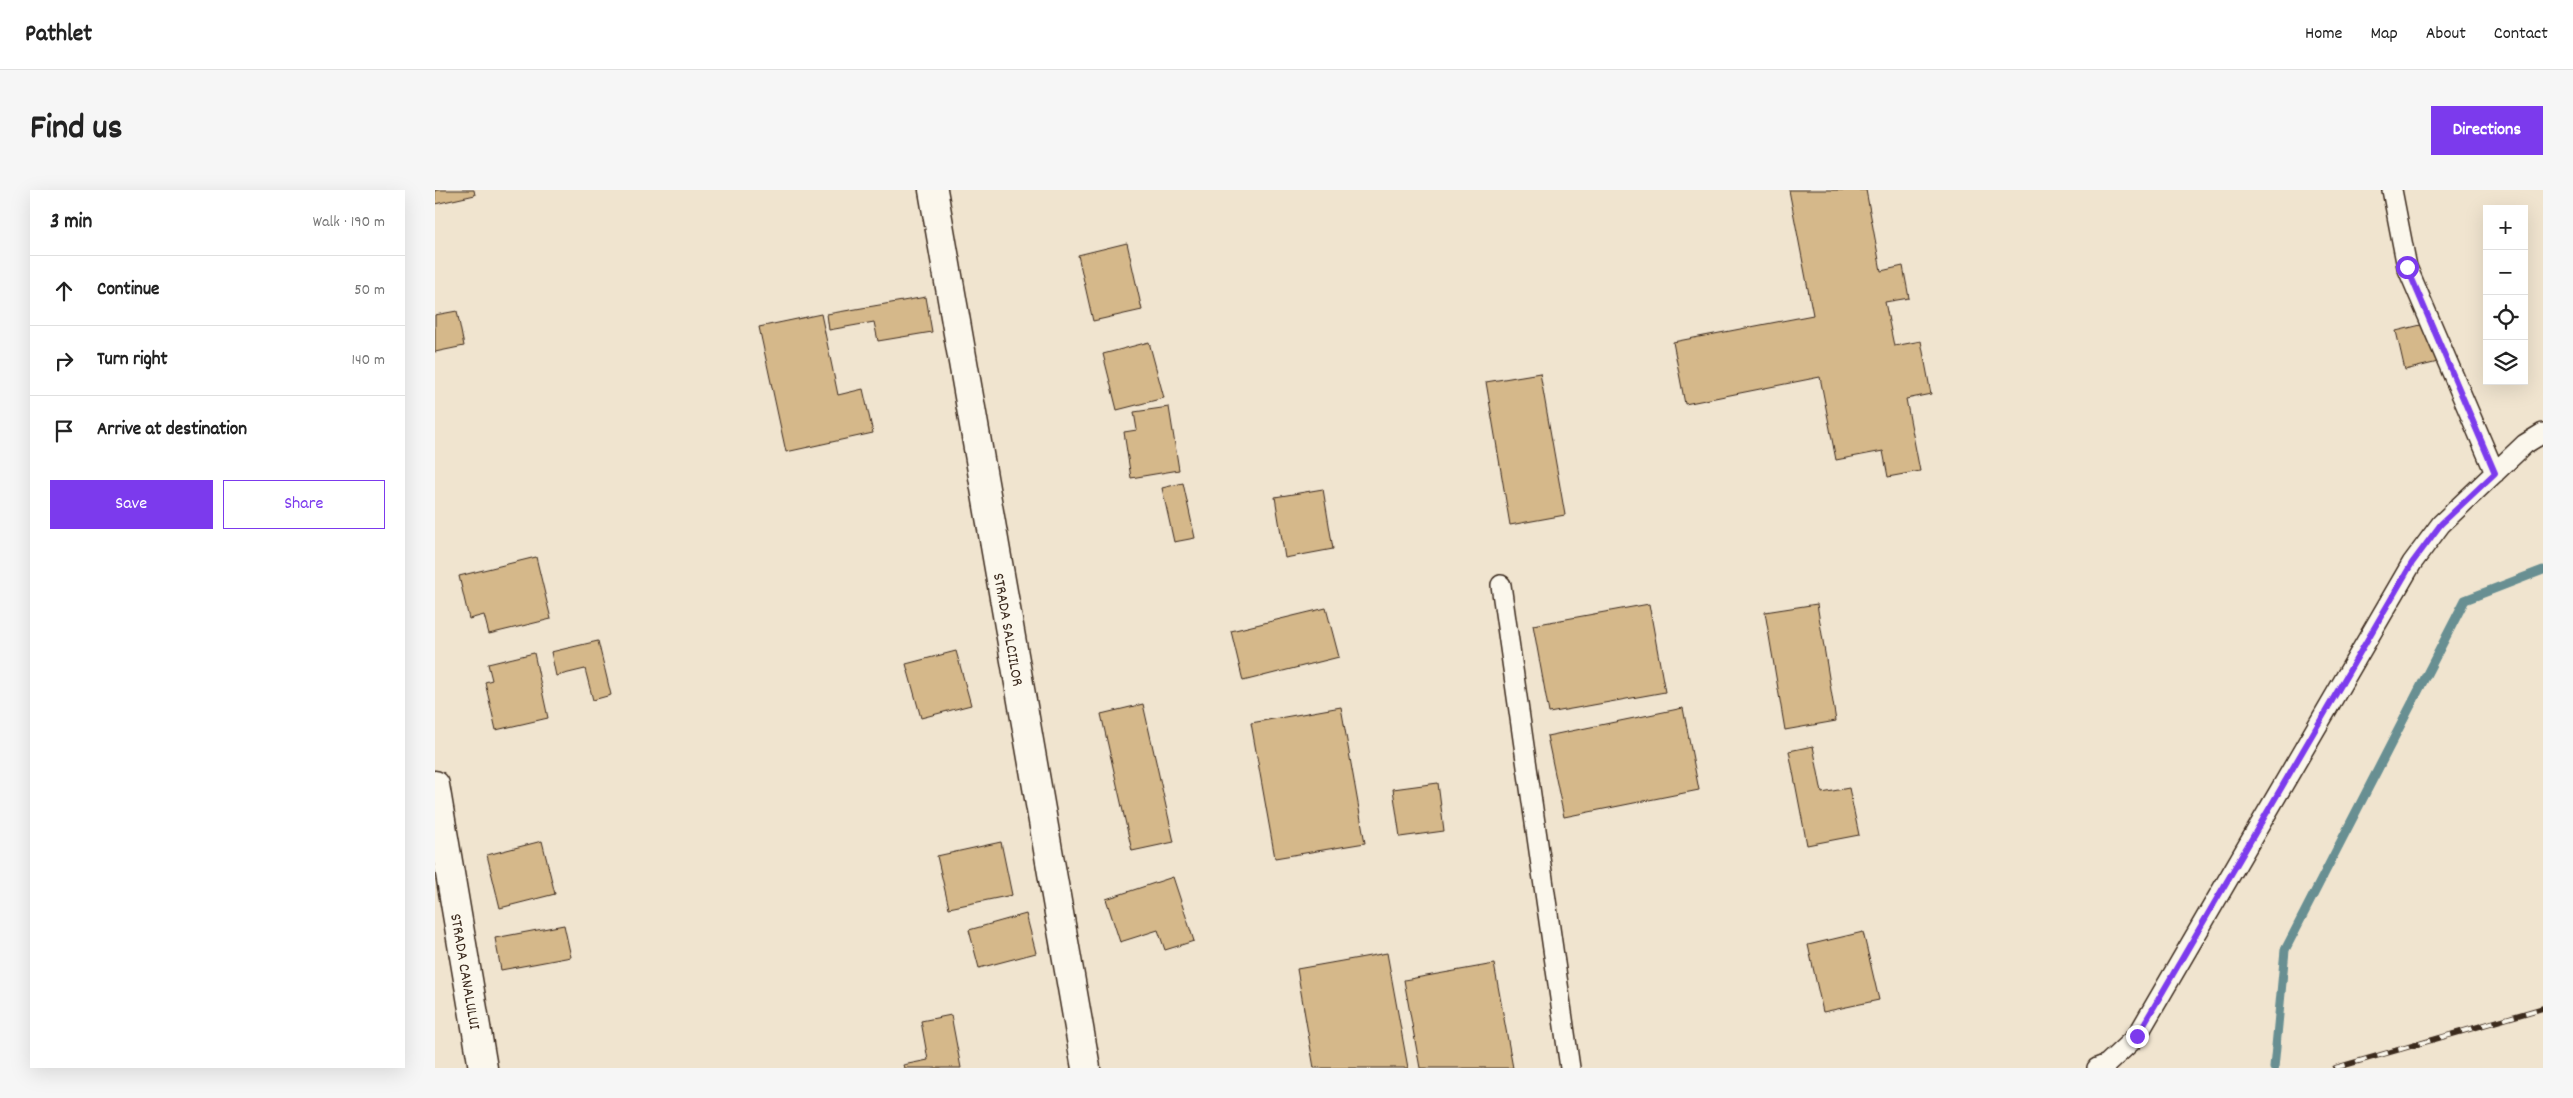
<!DOCTYPE html>
<html lang="en">
<head>
<meta charset="utf-8">
<style>
  :root { --surface:#fff; --page:#f6f6f6; --text:#222; --muted:#767676; --line:#e0e0e0; --accent:#7c3aed }
  body { margin:0; font-family:Dekko,sans-serif; background:var(--page); color:var(--text) }
  .controls { position:absolute; right:15px; top:15px; display:grid; overflow:hidden; border-radius:0px; box-shadow:0 5px 20px #0002 }
  .controls button { width:45px; height:45px; display:grid; place-items:center; padding:0; border:0; border-bottom:1px solid var(--line); background:var(--surface); color:var(--text); font:25px sans-serif }
  .stop { position:absolute; width:15px; height:15px; margin:-11px; border:4px solid #7c3aed; border-radius:50%; background:#fff }
  .stop.end { background:#7c3aed; border-color:#fff; box-shadow:0 1px 5px #0008 }
  .list { margin:0; padding:0; list-style:none }
  h2 { display:flex; justify-content:space-between; align-items:center; height:65px; margin:0; padding:0 20px; font-size:21px }
  h2 small { font-size:16px; font-weight:400; color:var(--muted) }
  .list li { display:grid; grid-template-columns:32px 1fr auto; gap:15px; align-items:center; box-sizing:border-box; height:70px; padding:0 20px; border-top:1px solid var(--line) }
  .list b { display:block; font-size:19px; white-space:nowrap }
  .list em { font-size:16px; font-style:normal; color:var(--muted) }
  .actions { display:flex; gap:10px; padding:15px 20px }
  .actions a { flex:1; padding:11px 0; border:1px solid var(--accent); border-radius:0px; text-align:center; font-size:18px; color:var(--accent) }
  .actions .main { background:var(--accent); color:#fff }
  .icon { flex:none; width:28px; height:28px; fill:none; stroke:currentColor; stroke-width:2; stroke-linecap:round; stroke-linejoin:round }
  .map { position:relative; flex:none; width:2108px; height:878px; overflow:hidden; border-radius:0px }
  header { display:flex; align-items:center; gap:30px; box-sizing:border-box; height:70px; padding:0 25px; background:var(--surface); border-bottom:1px solid var(--line) }
  header strong { font-size:24px }
  nav { display:flex; gap:28px; margin-inline-start:auto; font-size:18px }
  .intro { display:flex; align-items:center; justify-content:space-between; box-sizing:border-box; height:120px; padding:0 30px }
  h1 { margin:0; font-size:35px }
  .button { padding:12px 22px; border-radius:0px; background:var(--accent); color:#fff; font-size:18px; font-weight:700 }
  main { display:flex; gap:30px; padding:0 30px }
  aside { flex:1; background:var(--surface); border-radius:0px; box-shadow:0 5px 20px #0002 }
  .map>svg:first-child { display:block }
</style>
</head>
<body>
<header>
<strong>Pathlet</strong>
<nav><a>Home</a><a>Map</a><a>About</a><a>Contact</a></nav>
</header>
<div class="intro"><h1>Find us</h1><a class="button">Directions</a></div>
<main>
<aside>
<h2>3 min<small>Walk · 190 m</small></h2>
<ul class="list">
<li><svg class="icon" aria-label="ahead" viewBox="0 0 24 24"><path d="M12 20V5M6 11l6-6 6 6"/></svg><div><b>Continue</b></div><em>50 m</em></li>
<li><svg class="icon" aria-label="right" viewBox="0 0 24 24"><path d="M7 20v-9h11M14 6l5 5-5 5"/></svg><div><b>Turn right</b></div><em>140 m</em></li>
<li><svg class="icon" aria-label="arrive" viewBox="0 0 24 24"><path d="M6 21V4h12l-3 4 3 4H6"/></svg><div><b>Arrive at destination</b></div></li>
</ul>
<div class="actions"><a class="main">Save</a><a>Share</a></div>
</aside>
<div class="map">
<svg width="2108" height="878" viewBox="0 0 2108 878">
  <rect width="100%" height="100%" fill="#f0e4cf"/>
  <filter id="ink" filterUnits="userSpaceOnUse"><feTurbulence type="fractalNoise" baseFrequency=".02" numOctaves="2"/><feDisplacementMap in="SourceGraphic" scale="10" xChannelSelector="R" yChannelSelector="G"/><feConvolveMatrix kernelMatrix="1 2 1 2 8 2 1 2 1" color-interpolation-filters="sRGB"/></filter>
  <g filter="url(#ink)">
    <g fill="none" stroke-linecap="round" stroke-linejoin="round">
      <!-- stream -->
      <path stroke="#678f92" stroke-width="9" d="M1839 878 1850 760 2030 410 2108 380"/>
    </g>
    <!-- building -->
    <path fill="#d5b88a" stroke="#3b2a1e" d="M0 0H39L40 5 0 14Z
      M1354 0H1431L1446 81 1468 76 1474 108 1450 112 1459 156 1486 151 1496 204 1471 209 1485 281 1453 287 1448 261 1401 270 1385 187 1250 214 1238 152 1378 125Z
      M692 53 707 120 658 131 643 65Z
      M491 107 497 142 443 151 439 132 394 140 392 124Z
      M22 121 29 156 0 162V125Z
      M386 124 403 205 428 199 438 243 351 262 324 137Z
      M1994 133 2003 172 1970 180 1961 141Z
      M714 152 729 208 682 220 668 164Z
      M1105 183 1130 325 1075 335 1051 192Z
      M734 217 744 280 696 288 689 242 702 240 699 222Z
      M748 293 760 348 739 352 727 298Z
      M888 299 898 359 850 368 840 307Z
      M101 367 116 429 54 444 49 425 34 429 24 386Z
      M1214 414 1230 502 1114 523 1098 435Z
      M1382 414 1401 531 1350 540 1330 422Z
      M891 418 904 467 808 491 796 441Z
      M163 451 176 505 158 510 150 479 121 486 116 462Z
      M521 461 536 515 486 528 471 474Z
      M99 463 113 528 61 540 50 492 57 490 53 474Z
      M708 514 739 652 697 661 666 524Z
      M906 517 930 653 840 668 816 533Z
      M1248 518 1264 600 1129 627 1112 546Z
      M1378 556 1387 603 1414 598 1424 645 1372 655 1354 561Z
      M1003 593 1009 641 965 647 958 599Z
      M107 651 120 704 65 718 52 665Z
      M566 652 577 705 514 718 502 666Z
      M738 687 759 751 730 760 723 740 685 752 671 709Z
      M591 724 601 763 544 778 534 740Z
      M129 735 136 767 66 780 60 748Z
      M1428 742 1444 810 1388 822 1373 755Z
      M952 763 973 878H879L862 779Z
      M1059 774 1078 878H985L969 790Z
      M516 825 526 878H469L468 875 493 870 486 831Z"/>
    <g fill="none" stroke-linecap="round" stroke-linejoin="round">
      <defs>
        <path id="lane" d="M1957 0 1972 77 2060 283
          M1066 395 1135 878
          M1662 878 1672 874 1702 846 1977 373 2006 334 2090 254 2108 243"/>
        <g id="street">
          <path id="s1" d="M498 0 651 878"/>
          <path id="s2" d="M0 595 48 878"/>
        </g>
      </defs>
      <!-- lane casing -->
      <use href="#lane" stroke="#3b2a1e" stroke-width="22"/>
      <!-- street casing -->
      <use href="#street" stroke="#3b2a1e" stroke-width="31"/>
      <!-- lane -->
      <use href="#lane" stroke="#fbf7ec" stroke-width="19"/>
      <!-- street -->
      <use href="#street" stroke="#fbf7ec" stroke-width="28"/>
      <defs>
        <path id="rail" d="M1900 878 2108 818"/>
      </defs>
      <!-- rail casing -->
      <use href="#rail" stroke="#3b2a1e" stroke-width="5.5"/>
      <!-- rail -->
      <use href="#rail" stroke="#fbf7ec" stroke-width="4" stroke-dasharray="11" stroke-linecap="butt"/>
    </g>
  </g>
  <g fill="none" stroke-linecap="round" stroke-linejoin="round" filter="url(#ink)">
    <!-- route -->
    <path stroke="#7c3aed" stroke-width="6" d="M1702 846 1977 373 2006 334 2060 283 1972 77"/>
  </g>
  <g text-anchor="middle" stroke-width="5" stroke-linejoin="round" paint-order="stroke">
    <!-- street labels -->
    <g font-size="16" fill="#3b2a1e" stroke="#fbf7ec">
      <text dy="6" stroke="none"><textPath href="#s1" startOffset="446">STRADA SALCIILOR</textPath></text>
      <text dy="6" stroke="none"><textPath href="#s2" startOffset="189">STRADA CANALULUI</textPath></text>
    </g>
  </g>
</svg>
<div class="controls">
<button>+</button>
<button>−</button>
<button><svg class="icon" aria-label="locate" viewBox="0 0 24 24"><circle cx="12" cy="12" r="6"/><path d="M12 2v4M12 18v4M2 12h4M18 12h4"/></svg></button>
<button><svg class="icon" aria-label="layers" viewBox="0 0 24 24"><path d="M12 4l9 5-9 5-9-5zM3 14l9 5 9-5"/></svg></button>
</div>
<div class="stop" style="left:1972px;top:77px"></div>
<div class="stop end" style="left:1702px;top:846px"></div>
</div>
</main>
</body>
</html>
